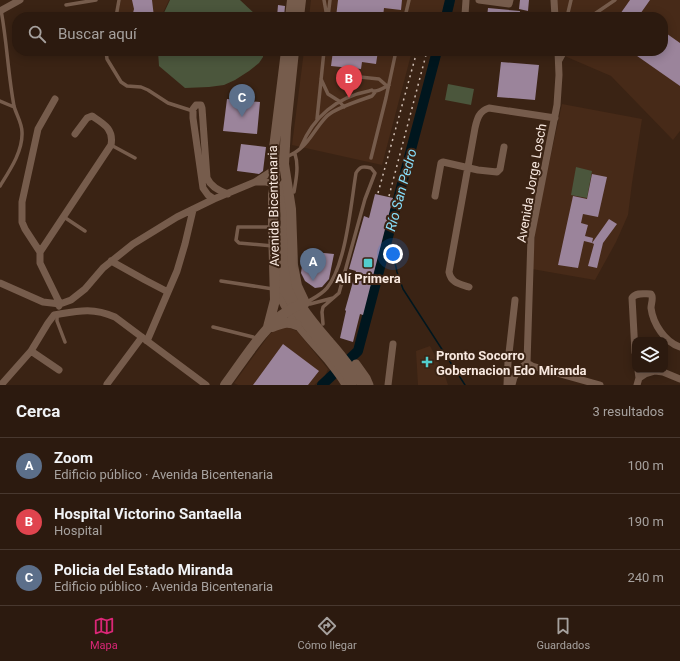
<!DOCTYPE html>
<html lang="es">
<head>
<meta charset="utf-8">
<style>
  :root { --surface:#2c1a0f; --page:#38271d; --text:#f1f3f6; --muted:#a6a19e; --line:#48382f; --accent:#db2777 }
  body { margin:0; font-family:Roboto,sans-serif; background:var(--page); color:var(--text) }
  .controls { position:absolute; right:12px; bottom:12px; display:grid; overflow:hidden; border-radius:8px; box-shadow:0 2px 10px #0003 }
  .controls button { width:36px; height:36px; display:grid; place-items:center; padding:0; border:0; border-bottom:1px solid var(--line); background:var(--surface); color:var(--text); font:20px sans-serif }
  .you { position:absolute; left:393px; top:254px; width:14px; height:14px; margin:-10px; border:3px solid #fff; border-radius:50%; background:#1a73e8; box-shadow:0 0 0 6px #1a73e833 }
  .badge { display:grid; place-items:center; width:26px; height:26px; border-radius:50%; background:var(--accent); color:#fff; font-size:13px; font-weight:700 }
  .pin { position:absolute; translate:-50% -33px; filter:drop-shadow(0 1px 2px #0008) }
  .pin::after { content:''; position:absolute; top:21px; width:14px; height:12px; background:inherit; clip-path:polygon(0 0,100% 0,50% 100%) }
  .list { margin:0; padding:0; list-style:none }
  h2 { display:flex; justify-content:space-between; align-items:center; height:52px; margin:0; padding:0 16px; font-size:17px }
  h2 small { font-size:13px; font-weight:400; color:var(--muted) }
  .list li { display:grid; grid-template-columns:26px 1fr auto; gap:12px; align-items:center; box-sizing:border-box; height:56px; padding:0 16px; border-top:1px solid var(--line) }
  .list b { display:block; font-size:15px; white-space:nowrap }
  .list p { margin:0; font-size:13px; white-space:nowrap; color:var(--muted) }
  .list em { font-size:13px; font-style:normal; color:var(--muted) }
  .icon { flex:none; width:22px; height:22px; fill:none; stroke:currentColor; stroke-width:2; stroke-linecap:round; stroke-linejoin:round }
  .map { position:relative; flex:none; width:680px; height:385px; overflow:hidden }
  .search { position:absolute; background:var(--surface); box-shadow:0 2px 10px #0003; left:12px; right:12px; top:12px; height:44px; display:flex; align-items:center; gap:10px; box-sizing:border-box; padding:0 14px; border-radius:16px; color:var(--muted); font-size:15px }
  .sheet { height:220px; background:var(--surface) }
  nav { display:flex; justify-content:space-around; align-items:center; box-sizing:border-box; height:56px; border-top:1px solid var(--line); background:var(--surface); font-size:11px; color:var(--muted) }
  nav a { display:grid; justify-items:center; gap:2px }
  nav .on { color:var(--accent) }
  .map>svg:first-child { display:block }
</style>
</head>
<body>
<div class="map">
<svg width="680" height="385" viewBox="0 0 680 385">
  <rect width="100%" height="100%" fill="#3a2314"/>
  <!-- built -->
  <path fill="#472a18" d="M121 0H169L161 17H117Z
    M311 0H446L442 17H309Z
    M554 0H680V131L673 140 611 76 560 54V51H663V17H557Z
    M304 51H412L382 165 292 145Z
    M562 104 642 119 632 183 628 215 616 242 595 280 532 269 536 223Z
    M284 327 289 328 297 331 328 369 325 376 314 385H238L234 383 269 335 273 331Z
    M430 346 444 373 448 385H418L416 351Z"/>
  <!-- green -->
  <path fill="#4b563c" d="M170 0H240L258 17H162Z
    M158 51H263V57L259 63 249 71 235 80 224 85 209 87 185 88 159 66Z
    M448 84 474 89 471 105 445 100Z
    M576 167 592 171 587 198 571 195Z"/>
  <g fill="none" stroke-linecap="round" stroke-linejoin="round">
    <!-- stream -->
    <path stroke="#00161e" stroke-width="1.5" d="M385 249 394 258 397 272 403 289 465 385"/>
    <!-- river -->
    <path stroke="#00161e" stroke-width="10" d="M446 17 450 0
      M322 385 358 351 437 51"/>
  </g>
  <!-- building -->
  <path fill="#9b849b" d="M132 0H152L154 17H132L134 9Z
    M338 0H402L401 10 384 8 383 17H336Z
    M520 0H529L528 11 519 9Z
    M630 0H650L638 17H618Z
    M278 5 285 6 284 17H277Z
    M488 8 520 11 519 17H487Z
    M663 31 680 43V86L630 51H663Z
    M333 51H378L376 64 362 62 361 69 331 66Z
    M501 62 539 65 535 100 497 97Z
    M227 99 260 102 257 134 223 131Z
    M241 144 266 147 263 171 259 174 237 171Z
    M592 174 607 177 598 217 583 214 581 223 588 225 585 236 593 238 592 243 584 241 578 268 558 265 573 196 587 199Z
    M375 194 393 198 363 315 360 314 353 342 340 338 346 311 345 310 356 271 349 269 364 216 369 218Z
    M609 219 617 224 603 243 597 268 588 266 594 244 592 243Z
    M304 251 334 254 329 279 322 287 315 288 305 281 301 273Z
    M283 344 319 371 308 385H253Z"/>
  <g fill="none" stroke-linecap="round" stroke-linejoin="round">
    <!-- service -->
    <path stroke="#765c4c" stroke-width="3.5" d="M324 0 327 17
      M66 5 96 0
      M116 17 119 0
      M328 17 330 0
      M405 17 409 0
      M567 17 571 0
      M590 17 615 0
      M106 51 107 59 121 82 127 86 141 87 148 90 168 103 193 111
      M560 62 566 51
      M341 75 379 79 387 86
      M321 79 328 94 339 101 344 107
      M0 101 14 107
      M317 119 324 51
      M111 145 135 158
      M301 147C313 117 337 97 369 91 375 89 369 91 375 91 379 91 385 87 389 85
      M286 157C308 149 312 131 327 116 335 108 361 100 372 96L376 91
      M371 158 386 98 396 51
      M0 186C10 170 23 151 22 132 22 123 16 114 14 106 8 74 7 42 1 10
      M294 192C296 180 299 166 295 154
      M64 217 85 231
      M271 227H238L236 240 239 243 273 246
      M221 281 273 289
      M307 302C314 298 321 295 327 288 346 265 351 203 356 173 360 166 364 166 371 168L375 173 365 199 339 293 323 307 322 312 323 324
      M306 303 310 304 333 298
      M57 315V321L65 342
      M213 327 253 337 257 340"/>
    <!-- minor -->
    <path stroke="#765c4c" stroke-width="7" d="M479 0 509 4 510 0
      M554 0 555 17
      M0 11 20 0
      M466 17 465 15 466 0
      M255 182H266L275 184
      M435 196 441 163 443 162 478 170 497 172 500 169 504 147
      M214 199 208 195 203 188 193 118V109L196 105H201L202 108 207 178C211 187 219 191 228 194
      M40 252 25 229 22 222V202L38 129 55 99
      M111 261 145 280 168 292
      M0 283 43 302 60 304 71 300 85 289 103 268 133 244 177 217 214 199 255 182 275 169
      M469 287C460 284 451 283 449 272L475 128C477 119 479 111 489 108L555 118
      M277 290C286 317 309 339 327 360 333 368 340 376 345 385
      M59 306 60 304 40 263V252L111 145C114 129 104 124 92 116L87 118 75 134
      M147 341 177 271 185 244 193 210
      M31 351 59 370
      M635 352 632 298C636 292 644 294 651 294L652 296C653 300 651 304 651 308 653 324 665 342 680 347
      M527 363 532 366 600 385
      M638 370 639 378
      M107 384 142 337
      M1 385 31 351 48 323 54 315C78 311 92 307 115 317L206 385
      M388 385 393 344
      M507 385 508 362 515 300
      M512 385C513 375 519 369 527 363L531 237 557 105 559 75 558 51
      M637 385 639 378 645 374 655 371 663 372 680 379"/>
    <!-- tertiary -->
    <path stroke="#765c4c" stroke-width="9" d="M284 184 286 263C289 296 310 318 330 342 340 353 348 364 357 376L362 385
      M278 228 280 273 285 292 296 312 346 374 352 385
      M356 364 366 378 369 385"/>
    <!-- secondary -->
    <path stroke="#765c4c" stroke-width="10" d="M290 17 292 0
      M299 17 301 0
      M268 327 275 300 273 227V195L275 184 274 148 286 51
      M272 327C282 323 287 321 297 325
      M225 385C241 364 266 323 288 311 293 307 299 305 305 303L297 286 293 265 291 209 284 164 286 128 294 51"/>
    <!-- rail -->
    <path stroke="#d2c1b6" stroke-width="1.5" stroke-dasharray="2 4" stroke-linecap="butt" d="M378 193 417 51
      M389 196 427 51"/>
  </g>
  <!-- markers -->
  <g fill="#52cdcd" stroke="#3a2314" stroke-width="1.5">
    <rect x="363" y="258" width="10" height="10" rx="2"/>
    <path d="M425 356h4v4h4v4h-4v4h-4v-4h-4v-4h4z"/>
  </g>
  <g text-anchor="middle" stroke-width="4" stroke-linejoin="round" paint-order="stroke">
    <!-- street labels -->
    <g font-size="13" fill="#f8e8df" stroke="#3a2314">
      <text transform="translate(531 183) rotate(-80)" y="5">Avenida Jorge Losch</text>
      <text transform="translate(273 206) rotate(-91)" y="5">Avenida Bicentenaria</text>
    </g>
    <!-- poi labels -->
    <g font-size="13" font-weight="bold" fill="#f8e8df" stroke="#3a2314">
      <text x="368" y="283">Alí Primera</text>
      <text x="436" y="360" text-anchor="start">Pronto Socorro<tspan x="436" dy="15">Gobernacion Edo Miranda</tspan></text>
    </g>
    <!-- water labels -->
    <g font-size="14" font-style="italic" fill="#86ddf9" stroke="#3a2314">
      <text transform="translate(401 190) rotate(-75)" y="5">Río San Pedro</text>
    </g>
  </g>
</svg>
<div class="controls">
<button><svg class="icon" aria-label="layers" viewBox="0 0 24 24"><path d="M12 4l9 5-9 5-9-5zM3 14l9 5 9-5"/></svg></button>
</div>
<div class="you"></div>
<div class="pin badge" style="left:313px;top:281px;background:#5c6f8a">A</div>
<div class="pin badge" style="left:349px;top:98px;background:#e0444e">B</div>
<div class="pin badge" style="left:242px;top:117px;background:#5c6f8a">C</div>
<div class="search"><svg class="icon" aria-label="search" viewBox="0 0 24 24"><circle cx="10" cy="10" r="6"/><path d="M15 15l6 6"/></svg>Buscar aquí</div>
</div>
<section class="sheet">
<h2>Cerca<small>3 resultados</small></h2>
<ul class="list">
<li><span class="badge" style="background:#5c6f8a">A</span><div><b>Zoom</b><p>Edificio público · Avenida Bicentenaria</p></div><em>100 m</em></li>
<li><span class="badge" style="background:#e0444e">B</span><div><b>Hospital Victorino Santaella</b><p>Hospital</p></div><em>190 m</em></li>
<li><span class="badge" style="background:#5c6f8a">C</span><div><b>Policia del Estado Miranda</b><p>Edificio público · Avenida Bicentenaria</p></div><em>240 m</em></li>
</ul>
</section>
<nav>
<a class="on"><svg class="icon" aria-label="map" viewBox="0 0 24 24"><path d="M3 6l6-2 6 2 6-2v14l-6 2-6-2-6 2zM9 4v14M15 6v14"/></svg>Mapa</a>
<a><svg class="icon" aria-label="directions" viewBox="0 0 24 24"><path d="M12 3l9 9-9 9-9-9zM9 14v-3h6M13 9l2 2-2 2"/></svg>Cómo llegar</a>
<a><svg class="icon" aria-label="saved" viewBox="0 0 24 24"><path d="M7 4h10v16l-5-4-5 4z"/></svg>Guardados</a>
</nav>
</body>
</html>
